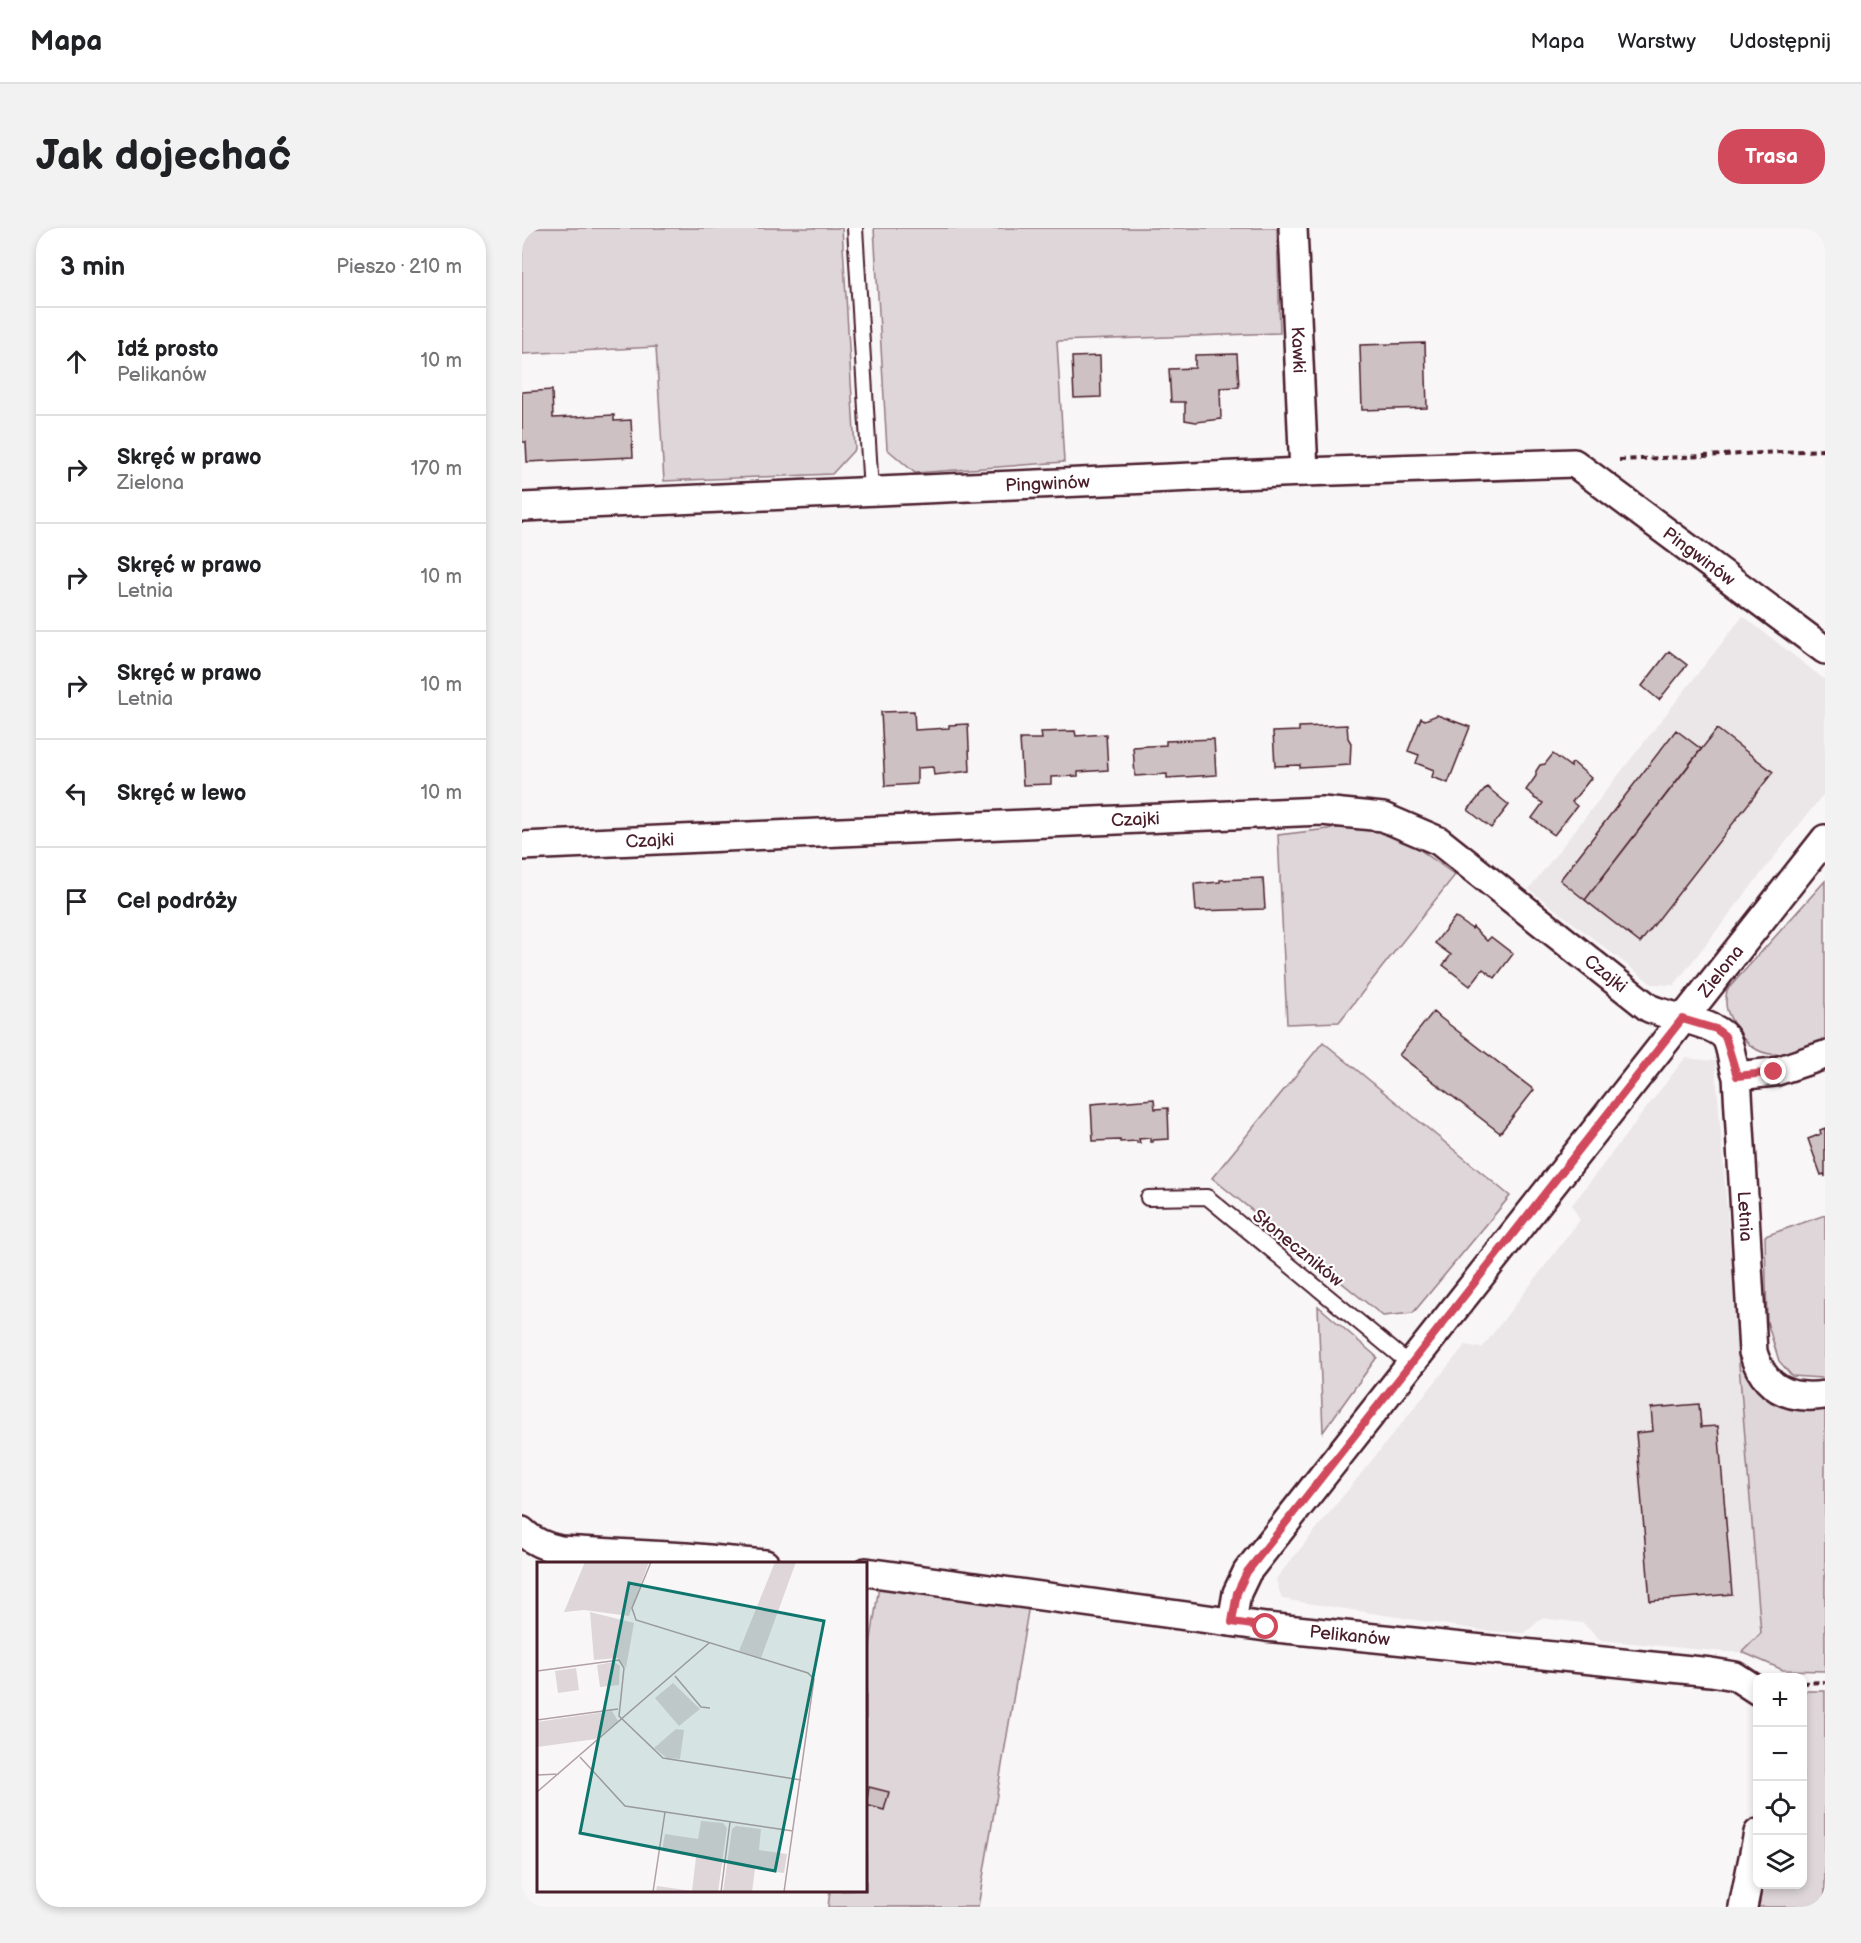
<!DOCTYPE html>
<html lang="pl">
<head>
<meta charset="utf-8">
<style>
  :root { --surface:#fff; --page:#f2f2f2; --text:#202124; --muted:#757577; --line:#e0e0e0; --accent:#d1495b }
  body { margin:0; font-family:"Balsamiq Sans",sans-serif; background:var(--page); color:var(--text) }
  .controls { position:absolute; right:18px; bottom:18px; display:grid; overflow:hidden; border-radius:12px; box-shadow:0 3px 9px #0003 }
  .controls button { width:54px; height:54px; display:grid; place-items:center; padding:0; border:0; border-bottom:2px solid var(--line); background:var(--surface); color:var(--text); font:30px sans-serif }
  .stop { position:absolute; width:18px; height:18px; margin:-14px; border:4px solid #d1495b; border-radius:50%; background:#fff }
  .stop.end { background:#d1495b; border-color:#fff; box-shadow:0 2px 6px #0008 }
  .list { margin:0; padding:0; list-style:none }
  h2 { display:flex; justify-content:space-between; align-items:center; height:78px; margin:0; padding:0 24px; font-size:26px }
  h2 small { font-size:20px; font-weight:400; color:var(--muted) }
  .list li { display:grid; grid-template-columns:39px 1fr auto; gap:18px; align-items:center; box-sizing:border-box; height:108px; padding:0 24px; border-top:2px solid var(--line) }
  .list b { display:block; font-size:22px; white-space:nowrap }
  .list p { margin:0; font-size:20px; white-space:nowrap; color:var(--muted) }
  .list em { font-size:20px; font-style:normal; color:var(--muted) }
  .icon { flex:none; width:33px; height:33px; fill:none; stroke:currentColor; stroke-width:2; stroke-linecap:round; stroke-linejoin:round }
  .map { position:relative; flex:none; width:1303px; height:1679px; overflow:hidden; border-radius:24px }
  header { display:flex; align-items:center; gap:36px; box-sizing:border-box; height:84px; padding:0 30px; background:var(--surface); border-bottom:2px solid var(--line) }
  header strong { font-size:28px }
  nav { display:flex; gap:33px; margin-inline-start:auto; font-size:21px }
  .intro { display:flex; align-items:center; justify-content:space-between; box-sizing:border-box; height:144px; padding:0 36px }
  h1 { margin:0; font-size:42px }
  .button { padding:15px 27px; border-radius:24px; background:var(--accent); color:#fff; font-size:21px; font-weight:700 }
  main { display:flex; gap:36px; padding:0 36px }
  aside { flex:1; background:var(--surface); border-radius:24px; box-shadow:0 3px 9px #0003 }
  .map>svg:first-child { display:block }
</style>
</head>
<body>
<header>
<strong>Mapa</strong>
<nav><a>Mapa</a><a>Warstwy</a><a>Udostępnij</a></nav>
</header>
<div class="intro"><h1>Jak dojechać</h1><a class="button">Trasa</a></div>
<main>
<aside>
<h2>3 min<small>Pieszo · 210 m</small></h2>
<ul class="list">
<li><svg class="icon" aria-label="ahead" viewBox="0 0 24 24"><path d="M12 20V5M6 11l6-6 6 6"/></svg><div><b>Idź prosto</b><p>Pelikanów</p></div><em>10 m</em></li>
<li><svg class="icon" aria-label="right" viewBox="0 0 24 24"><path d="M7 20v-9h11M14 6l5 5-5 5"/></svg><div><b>Skręć w prawo</b><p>Zielona</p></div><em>170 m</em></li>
<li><svg class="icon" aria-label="right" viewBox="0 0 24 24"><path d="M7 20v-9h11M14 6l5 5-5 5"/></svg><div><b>Skręć w prawo</b><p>Letnia</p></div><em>10 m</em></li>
<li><svg class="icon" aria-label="right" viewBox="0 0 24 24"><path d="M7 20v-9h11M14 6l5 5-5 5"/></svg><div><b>Skręć w prawo</b><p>Letnia</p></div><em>10 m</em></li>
<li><svg class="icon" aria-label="left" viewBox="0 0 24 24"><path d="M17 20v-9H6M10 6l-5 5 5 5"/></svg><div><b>Skręć w lewo</b></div><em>10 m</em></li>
<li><svg class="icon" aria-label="arrive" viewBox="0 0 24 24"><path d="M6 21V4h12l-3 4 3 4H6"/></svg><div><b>Cel podróży</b></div></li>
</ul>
</aside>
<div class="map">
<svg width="1303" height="1679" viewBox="0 0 1303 1679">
  <rect width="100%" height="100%" fill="#f8f6f7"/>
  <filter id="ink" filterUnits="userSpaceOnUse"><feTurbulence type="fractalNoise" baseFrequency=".0167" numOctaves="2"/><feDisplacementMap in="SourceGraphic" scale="12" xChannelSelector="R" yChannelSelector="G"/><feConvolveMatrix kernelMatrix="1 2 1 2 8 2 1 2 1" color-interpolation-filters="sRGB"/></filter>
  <g filter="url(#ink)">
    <!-- built -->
    <path fill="#ebe6e8" d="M1221 388 1303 452V564L1152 757 1130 756 1007 661Z
      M1163 830 1193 833 1239 1405 1220 1424H1203L1078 1412 1061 1395 1020 1390 1003 1405 965 1403 760 1371 754 1351 943 1117 960 1120 1058 992 1050 977Z"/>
    <!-- green -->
    <path fill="#ded6d9" stroke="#947a82" stroke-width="1.5" d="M0 0H320L333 221 310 246 142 253 134 119 0 126Z
      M352 0H755L758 105 535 113 542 234 393 245 365 221Z
      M840 597 883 611 933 647 817 794 765 796 756 607Z
      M1303 653V813C1267 826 1238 840 1214 800 1205 785 1202 779 1205 762Z
      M801 814 988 968 891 1085 861 1088 690 950Z
      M1303 987V1149L1299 1150 1270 1148 1257 1133 1245 1094 1243 1008Z
      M796 1078 855 1129 801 1204Z
      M1216 1124 1237 1157 1303 1176V1443L1261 1442 1220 1424 1239 1405Z
      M357 1358 507 1377 456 1679H306L308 1663 344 1662V1444Z
      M1281 1463H1303V1679H1232L1237 1657 1280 1656Z"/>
    <!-- building -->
    <path fill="#cdc1c4" stroke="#4a1f2b" stroke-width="1.5" d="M903 115 905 180 840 182 838 117Z
      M715 126 717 159 698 160 699 191 674 194 663 192V174H649L647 141 673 140V127Z
      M578 128 579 169 552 170 550 129Z
      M30 162 31 190 92 187V193L109 192 111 229 5 234 4 214H0V164Z
      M1147 423 1165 437 1137 472 1120 458Z
      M392 483 393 502 427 500V497L446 496 448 543 412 547 411 539 395 540V556L363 558 359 484Z
      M915 487 948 499 926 555 910 549 912 542 894 535 897 527 886 523 899 490 903 492Z
      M825 497 826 510 829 515 828 537 778 540V537L753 538 751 504 777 503V499Z
      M1195 501 1251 544 1118 715 1063 672Z
      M1154 502 1179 521 1063 672 1038 652Z
      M553 503 554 508 584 506 586 542 556 544V548L529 549V556L501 557 498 511H520L519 504Z
      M692 511 694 547 645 550V546L613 548 611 519 644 517V513Z
      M1031 526 1049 539V536L1052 535 1069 550 1050 574 1055 578 1032 607 1010 590 1021 575 1012 570V568L1004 562 1014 548V543L1018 537 1023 536Z
      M965 559 987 577 969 600 946 582Z
      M741 650 743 681 674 683 672 656 698 654V652Z
      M933 689 950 701 951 699 965 713 969 709 991 726 973 750 961 741 948 758 921 737 929 727 913 715Z
      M911 784 1012 862 978 905 877 827Z
      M632 871 633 881 646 880 647 911 631 912V914H628V910L617 911 618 915H615V913L598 914V912L571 913 569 876Z
      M1303 900V949L1302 946 1299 947 1286 911 1299 906 1298 902Z
      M1177 1176 1179 1199 1196 1198 1210 1366 1128 1373 1114 1205 1131 1203 1129 1180Z
      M347 1559 367 1564 362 1582 344 1577Z"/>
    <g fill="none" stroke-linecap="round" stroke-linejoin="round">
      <defs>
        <path id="service" d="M333 0 349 263
          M626 970 685 969 889 1137"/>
        <g id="minor">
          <path id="s1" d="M771 0 782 244"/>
          <path id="s2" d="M0 279 782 244 1052 235 1303 422"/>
          <path id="s3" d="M0 618 800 583 861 589 917 613 1127 780C1145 789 1196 794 1205 812 1210 823 1210 837 1215 848L1231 1124C1242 1161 1267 1172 1303 1167"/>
          <path d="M1215 848 1252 844 1303 827"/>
          <path d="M0 1303C11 1314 24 1319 38 1322L164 1329 243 1336"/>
          <path id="s4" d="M344 1344 744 1399 1189 1444 1213 1448 1236 1463"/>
          <path id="s5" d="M710 1394 715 1365 725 1344 1303 611"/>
          <path d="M1221 1679 1236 1605"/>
        </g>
      </defs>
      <!-- service casing -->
      <use href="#service" stroke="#4a1f2b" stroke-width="18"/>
      <!-- minor casing -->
      <use href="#minor" stroke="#4a1f2b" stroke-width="32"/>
      <!-- path -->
      <path stroke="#4a1f2b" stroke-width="4" stroke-dasharray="6 4.5" stroke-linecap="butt" d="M1097 232 1303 222
        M1280 1455 1303 1454"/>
      <!-- service -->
      <use href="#service" stroke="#fff" stroke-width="14"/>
      <!-- minor -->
      <use href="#minor" stroke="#fff" stroke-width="27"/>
    </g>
  </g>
  <g fill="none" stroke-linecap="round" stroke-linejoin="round" filter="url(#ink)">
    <!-- route -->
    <path stroke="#d1495b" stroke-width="8" d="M744 1399 710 1394 715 1365 725 1344 1160 791 1194 801 1203 808 1215 848 1252 844"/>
  </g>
  <g text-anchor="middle" stroke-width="4.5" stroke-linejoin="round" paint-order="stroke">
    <!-- street labels -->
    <g font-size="18" fill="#4a1f2b" stroke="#fff">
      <text dy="6" stroke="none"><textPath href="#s1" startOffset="122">Kawki</textPath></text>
      <text dy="6" stroke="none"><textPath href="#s2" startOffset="526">Pingwinów</textPath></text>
      <text dy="6" stroke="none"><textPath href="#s2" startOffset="1209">Pingwinów</textPath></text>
      <text dy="6" stroke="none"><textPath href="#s3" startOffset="614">Czajki</textPath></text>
      <text dy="6" stroke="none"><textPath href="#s3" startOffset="128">Czajki</textPath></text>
      <text dy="6" stroke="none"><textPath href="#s5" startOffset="818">Zielona</textPath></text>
      <text dy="6" stroke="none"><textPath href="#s3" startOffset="1136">Czajki</textPath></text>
      <text dy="6" stroke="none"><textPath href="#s3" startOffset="1455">Letnia</textPath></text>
      <text transform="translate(776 1020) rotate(39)" y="6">Słoneczników</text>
      <text dy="6" stroke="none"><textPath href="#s4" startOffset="488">Pelikanów</textPath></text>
    </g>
  </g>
  <!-- overview -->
  <g transform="translate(15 1334)">
    <rect width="330" height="330" fill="#f8f6f7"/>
    <path d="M48 0H112L92 54 47 48 27 50ZM238 0H259L224 96 202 89ZM53 50 97 61 89 106 81 96 57 98ZM77 100 83 104 82 123 63 125 60 103ZM39 106 42 128 21 131 18 109ZM136 121 163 147 142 164 118 136ZM75 149 81 159 59 177 0 185V160ZM139 167 147 168 143 197 130 196 117 186ZM164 259 186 261 190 266 181 330H119L120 324 155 329 159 295 125 289 128 272 161 277ZM199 264 224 267 222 288 250 292 247 311 218 307 215 330H186L195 267Z" fill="#ded6d9"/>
    <path fill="none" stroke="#b2a0a5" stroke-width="1.5" d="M114 0 95 46 99 58 271 111 277 117 247 330M0 109 82 98 87 106 82 154 126 196 264 218M138 114 164 145 173 146M0 158 81 147M43 195 88 244 256 269M0 213 22 212M0 230 172 81M116 330 128 250M184 330 193 260"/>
    <path fill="#0f766e" fill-opacity="0.15" stroke="#0f766e" stroke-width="3" d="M92 21 287 59 238 309 43 271Z"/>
    <rect width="330" height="330" fill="none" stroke="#4a1f2b" stroke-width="3"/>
  </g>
</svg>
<div class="controls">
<button>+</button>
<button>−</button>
<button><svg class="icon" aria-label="locate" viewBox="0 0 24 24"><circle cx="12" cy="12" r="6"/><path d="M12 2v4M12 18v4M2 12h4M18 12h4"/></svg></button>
<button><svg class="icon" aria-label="layers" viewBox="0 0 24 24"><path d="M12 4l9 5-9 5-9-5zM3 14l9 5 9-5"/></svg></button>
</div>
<div class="stop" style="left:744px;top:1399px"></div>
<div class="stop end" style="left:1252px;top:844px"></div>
</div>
</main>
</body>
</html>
